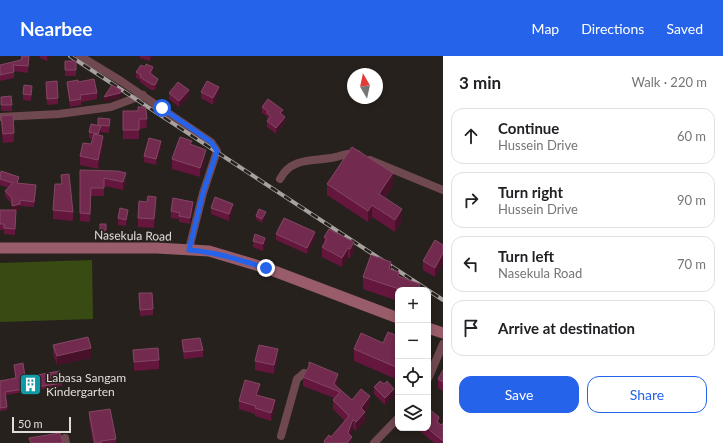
<!DOCTYPE html>
<html lang="en">
<head>
<meta charset="utf-8">
<style>
  :root { --surface:#fff; --page:#f6f6f6; --text:#202124; --muted:#757577; --line:#e0e0e0; --accent:#2563eb }
  body { margin:0; font-family:Lato,sans-serif; background:var(--page); color:var(--text) }
  .controls { position:absolute; right:12px; bottom:12px; display:grid; overflow:hidden; border-radius:8px; box-shadow:0 2px 6px #0003 }
  .controls button { width:36px; height:36px; display:grid; place-items:center; padding:0; border:0; border-bottom:1px solid var(--line); background:var(--surface); color:var(--text); font:20px sans-serif }
  .compass { position:absolute; left:347px; top:12px; width:36px; height:36px; border-radius:50%; background:var(--surface); box-shadow:0 2px 6px #0003; rotate:351deg }
  .scale { position:absolute; left:12px; bottom:10px; width:59px; box-sizing:border-box; padding-left:4px; border:2px solid #e0dcda; border-top:0; font-size:11px; line-height:14px; white-space:nowrap; color:#e0dcda; -webkit-text-stroke:3px #27211d; paint-order:stroke }
  .stop { position:absolute; width:12px; height:12px; margin:-9px; border:3px solid #2563eb; border-radius:50%; background:#fff }
  .stop.end { background:#2563eb; border-color:#fff; box-shadow:0 1px 4px #0008 }
  .list { margin:0; padding:0; list-style:none }
  h2 { display:flex; justify-content:space-between; align-items:center; height:52px; margin:0; padding:0 16px; font-size:17px }
  h2 small { font-size:13px; font-weight:400; color:var(--muted) }
  .list li { display:grid; grid-template-columns:26px 1fr auto; gap:12px; align-items:center; box-sizing:border-box; height:56px; margin:0 8px 8px; padding:0 8px; border:1px solid var(--line); border-radius:12px }
  .list b { display:block; font-size:15px; white-space:nowrap }
  .list p { margin:0; font-size:13px; white-space:nowrap; color:var(--muted) }
  .list em { font-size:13px; font-style:normal; color:var(--muted) }
  .actions { display:flex; gap:8px; padding:12px 16px }
  .actions a { flex:1; padding:9px 0; border:1px solid var(--accent); border-radius:12px; text-align:center; font-size:14px; color:var(--accent) }
  .actions .main { background:var(--accent); color:#fff }
  .icon { flex:none; width:22px; height:22px; fill:none; stroke:currentColor; stroke-width:2; stroke-linecap:round; stroke-linejoin:round }
  .map { position:relative; flex:none; width:443px; height:387px; overflow:hidden }
  header { display:flex; align-items:center; gap:24px; box-sizing:border-box; height:56px; padding:0 20px; background:var(--accent); color:#fff }
  header strong { font-size:19px }
  nav { display:flex; gap:22px; margin-inline-start:auto; font-size:14px }
  main { display:flex }
  aside { flex:1; background:var(--surface) }
  .map>svg:first-child { display:block }
</style>
</head>
<body>
<header>
<strong>Nearbee</strong>
<nav><a>Map</a><a>Directions</a><a>Saved</a></nav>
</header>
<main>
<div class="map">
<svg width="443" height="387" viewBox="0 0 443 387">
  <rect width="100%" height="100%" fill="#27211d"/>
  <!-- green -->
  <path fill="#374b12" d="M92 204 93 263 0 266V207Z"/>
  <g fill="none" stroke-linecap="round" stroke-linejoin="round">
    <!-- street -->
    <path stroke="#6f4850" stroke-width="8" d="M80 0 121 25 211 86 217 95 203 137 189 193
      M0 61 59 58 111 51 143 39
      M370 104 443 134
      M280 123C292 100 314 106 336 101 344 99 349 96 357 98
      M428 323 443 288
      M281 380 297 323 304 317
      M65 382 66 387
      M374 387 398 362"/>
    <!-- secondary -->
    <path stroke="#995d6a" stroke-width="11" d="M0 192H157L209 195 266 212 398 262
      M428 272 443 277"/>
    <defs>
      <path id="rail" d="M70 0 443 244"/>
    </defs>
    <!-- rail casing -->
    <use href="#rail" stroke="#a7a29f" stroke-width="4"/>
    <!-- rail -->
    <use href="#rail" stroke="#27211d" stroke-width="2.5" stroke-dasharray="8" stroke-linecap="butt"/>
  </g>
  <!-- wall -->
  <path fill="#64163d" d="M40 0H49L47 5 40 2Z
    M140 0H152L150 5 140 2Z
    M29 4 28 17 14 15V22L0 25V9Z
    M65 5H76V20H65Z
    M136 16 153 17 152 19 158 29 155 34H151L140 26V24L136 22Z
    M46 26 58 42V48L47 49Z
    M67 26H78L97 37V43L81 46V49L70 51 67 32Z
    M32 36 31 45 23 44V38Z
    M201 36 219 37 213 49 201 42Z
    M169 37 189 40 179 51 169 43Z
    M1 41 12 49V55H1Z
    M262 51 283 59 285 66 276 78 267 71V65L268 63H267V60L262 57Z
    M146 54 147 72 139 73V83H123V55Z
    M1 60 14 77V86L3 87 1 69Z
    M110 69 109 77 101 76 100 79 103 89 98 113 80 109V100L91 88 93 83 89 82V76L98 70Z
    M192 89 206 103 200 121 172 113V103Z
    M161 91 156 109 144 106V100Z
    M80 114 126 125 123 134 104 130V140H91L90 166 80 165Z
    M0 116 19 127V128L36 135 34 151 20 150V153L16 155 15 179 4 178V174H0V154H12V148L5 140V135L9 132 0 129Z
    M61 119 73 156V165L53 163V154L61 128Z
    M327 128 393 129 385 142 402 164 395 176 372 161 368 166 327 139Z
    M147 146 156 150 154 172 138 171V162Z
    M193 152 190 168 179 166V163L171 162V155Z
    M211 152 233 154 229 165 211 158Z
    M266 159 262 167 256 163V160Z
    M128 160 126 170 118 169V162Z
    M100 168H106V178H100Z
    M329 173 354 195 350 202 348 201 342 211 322 201V191L324 187V181Z
    M276 178 315 183 307 198 276 184Z
    M253 185 265 188 263 195 253 191Z
    M443 189V207L435 221 423 214V205Z
    M391 213 399 220 420 234H398V245L363 233V221Z
    M139 237 153 253V259L140 260Z
    M398 280V324L354 305V293L383 287Z
    M182 284 203 294V301L184 303 182 291Z
    M53 289 91 302 57 309 53 298Z
    M133 294 159 304V313L134 315Z
    M278 302 274 318 255 314V305Z
    M14 309 25 321 62 327V330L6 339 7 354 0 355V325L15 322Z
    M443 314V335L438 332V323Z
    M303 321 338 327 337 330 352 344 370 349 365 356V365L356 375 353 372 350 380 352 387H324V385L331 381 345 365 333 353V344L334 342 303 330Z
    M374 331 394 339 385 349 374 338Z
    M260 336 259 339 275 352 271 365 255 360V358L239 353V345Z
    M89 356 116 383V387H93L89 364Z
    M443 367V387H434L419 374V372H428L439 368 441 369Z"/>
  <!-- shaded-wall -->
  <path fill="#461129" d="M47 0H49L47 5Z
    M150 0H152L150 5Z
    M153 11V17L150 23V17Z
    M158 23V29L155 34V29Z
    M219 31V37L213 49V42Z
    M121 34V39L120 42 104 46V41Z
    M189 34V40L179 51V45Z
    M283 54V59L280 57Z
    M285 61V66L276 78V72Z
    M101 70V77L98 84V78Z
    M103 80V89L98 113V104Z
    M161 85V91L156 109V103Z
    M206 94V103L200 121V112Z
    M126 117V125L123 134V126Z
    M393 117V129L379 150V138Z
    M156 141V150L154 172V163Z
    M193 146V152L190 168V162Z
    M20 148V153L16 155 15 179V173L12 156V150Z
    M233 148V154L229 165V158Z
    M372 149V161L368 166V155Z
    M402 153V164L395 176V164Z
    M128 154V160L126 170V164Z
    M266 156V159L262 167V163Z
    M315 176V183L307 198V192Z
    M265 182V188L263 195V188Z
    M354 186V195L350 202V193Z
    M348 192V201L342 211V202Z
    M443 197V207L435 221V212Z
    M391 206V218L389 213Z
    M420 228V234H418V233Z
    M91 292V302L57 309V300Z
    M278 293V302L274 318V309Z
    M338 318V327L336 334 334 328Z
    M260 328V336L256 347V339Z
    M394 333V339L385 349V342Z
    M370 340V349L362 360 365 356V365L356 375V366L361 352Z
    M275 344V352L271 365V357Z
    M439 361V370L437 366Z
    M353 363V372L348 386 352 381V387H347L348 377Z"/>
  <!-- building -->
  <path fill="#722b4e" stroke="#834764" d="M22 0H29L28 10 13 9 14 16 0 19V9L21 4Z
    M65 5H76V14H65Z
    M146 8 153 11 150 17 158 23 155 29 151 28 140 21 141 19 136 16 141 9 145 11Z
    M94 23 97 37 80 39 81 43 70 45 67 26 78 24V26Z
    M57 25 58 42 47 43 46 26Z
    M207 25 219 31 213 42 201 36Z
    M178 26 189 34 179 45 169 37Z
    M24 29 32 30 31 39 23 38Z
    M112 29 121 34 120 37 104 41Z
    M11 40 12 49H1V41Z
    M268 43 283 54 280 57 285 61 276 72 267 65 271 60 267 57 268 55 262 51Z
    M138 51H145L146 54 147 63H139V74H123V55H138Z
    M13 59 14 77 3 78 1 60Z
    M98 62 110 63 109 70 98 69Z
    M91 68 101 70 98 78 89 76Z
    M94 78 103 80 98 104 80 100 83 87 91 88Z
    M180 81 192 85 190 88 206 94 200 112 172 103Z
    M149 82 161 85 156 103 144 100Z
    M352 91 393 117 379 138 402 153 395 164 372 149 368 155 327 128Z
    M80 114 117 115 126 117 123 126 104 122V132H91L90 158 80 157Z
    M1 115 19 121 17 127 36 129 34 146 20 144V148L12 150V142L5 135 13 127 0 123Z
    M69 118 73 156 53 154 55 128H62L61 119Z
    M148 140 156 141 154 163 138 162 139 145 147 146Z
    M215 141 233 148 229 158 211 152Z
    M173 142 193 146 190 162 179 160 180 157 171 155Z
    M120 152 128 154 126 164 118 162Z
    M259 153 266 156 262 163 256 160Z
    M0 154H16L15 173 4 172V168H0Z
    M284 162 315 176 307 192 276 178Z
    M100 168H106V174H100Z
    M329 173 354 186 350 193 348 192 342 202 322 191 327 183 324 181Z
    M255 178 265 182 263 188 253 185Z
    M435 184 443 189V197L435 212 423 205Z
    M371 199 391 206 389 213 399 216 398 220 420 228 418 233 413 231 412 234H402L363 221Z
    M139 237H152L153 253 140 254Z
    M388 276 398 280V312L354 293 361 277 383 287Z
    M88 281 91 292 57 300 53 289Z
    M200 282 203 294 184 296 182 284Z
    M259 289 278 293 274 309 255 305Z
    M158 292 159 304 134 306 133 294Z
    M309 306 338 318 334 328 352 344 361 333 370 340 361 352 365 356 356 366 353 363 348 377 352 381 347 387H325L324 385 329 379 331 381 349 360 333 344 340 336 303 321 309 310Z
    M23 307 25 321 60 315 62 327 5 336 7 351 0 352V325L16 322 14 309Z
    M443 314V326L438 323Z
    M245 324 260 328 256 339 275 344 271 357 255 352 256 350 239 345Z
    M380 325 384 328 387 325 394 333 385 342 374 331Z
    M110 353 116 383 101 385V387H95L89 356Z
    M429 353 439 361 437 366 441 369 443 367V385L427 372H428V354Z
    M60 377 63 387H31L29 382Z"/>
  <g fill="none" stroke-linecap="round" stroke-linejoin="round">
    <!-- route -->
    <path stroke="#2563eb" stroke-width="5" d="M162 52 211 86 217 95 203 137 189 194C216 196 240 204 266 212"/>
  </g>
  <!-- icons -->
  <defs>
    <symbol id="building-square" viewBox="-11 -11 22 22"><rect x="-9" y="-9" width="18" height="18" rx="4" fill="#0f9aa8" stroke="#27211d"/><path d="M-4-6H4V6H1V3H-1V6H-4ZM-2.5-4.3h1.7v1.8h-1.7ZM.8-4.3h1.7v1.8H.8ZM-2.5-1h1.7V.8h-1.7ZM.8-1h1.7V.8H.8Z" fill="#fff"/></symbol>
  </defs>
  <g fill-rule="evenodd">
    <use href="#building-square" x="18" y="316" width="25" height="25"/>
  </g>
  <g text-anchor="middle" stroke-width="3.5" stroke-linejoin="round" paint-order="stroke">
    <!-- street labels -->
    <g font-size="12" fill="#e0dcda" stroke="#27211d">
      <text transform="translate(133 180) rotate(1)" y="4">Nasekula Road</text>
    </g>
    <!-- poi labels -->
    <g font-size="12" fill="#e0dcda" stroke="#27211d" text-anchor="start">
      <text x="46" y="326">Labasa Sangam<tspan x="46" dy="14">Kindergarten</tspan></text>
    </g>
  </g>
</svg>
<div class="controls">
<button>+</button>
<button>−</button>
<button><svg class="icon" aria-label="locate" viewBox="0 0 24 24"><circle cx="12" cy="12" r="6"/><path d="M12 2v4M12 18v4M2 12h4M18 12h4"/></svg></button>
<button><svg class="icon" aria-label="layers" viewBox="0 0 24 24"><path d="M12 4l9 5-9 5-9-5zM3 14l9 5 9-5"/></svg></button>
</div>
<svg class="compass" viewBox="-18 -18 36 36"><path d="M0-13l5 13h-10z" fill="#e53935"/><path d="M0 13l5-13h-10z" fill="#757577"/></svg>
<div class="scale">50 m</div>
<div class="stop" style="left:162px;top:52px"></div>
<div class="stop end" style="left:266px;top:212px"></div>
</div>
<aside>
<h2>3 min<small>Walk · 220 m</small></h2>
<ul class="list">
<li><svg class="icon" aria-label="ahead" viewBox="0 0 24 24"><path d="M12 20V5M6 11l6-6 6 6"/></svg><div><b>Continue</b><p>Hussein Drive</p></div><em>60 m</em></li>
<li><svg class="icon" aria-label="right" viewBox="0 0 24 24"><path d="M7 20v-9h11M14 6l5 5-5 5"/></svg><div><b>Turn right</b><p>Hussein Drive</p></div><em>90 m</em></li>
<li><svg class="icon" aria-label="left" viewBox="0 0 24 24"><path d="M17 20v-9H6M10 6l-5 5 5 5"/></svg><div><b>Turn left</b><p>Nasekula Road</p></div><em>70 m</em></li>
<li><svg class="icon" aria-label="arrive" viewBox="0 0 24 24"><path d="M6 21V4h12l-3 4 3 4H6"/></svg><div><b>Arrive at destination</b></div></li>
</ul>
<div class="actions"><a class="main">Save</a><a>Share</a></div>
</aside>
</main>
</body>
</html>
